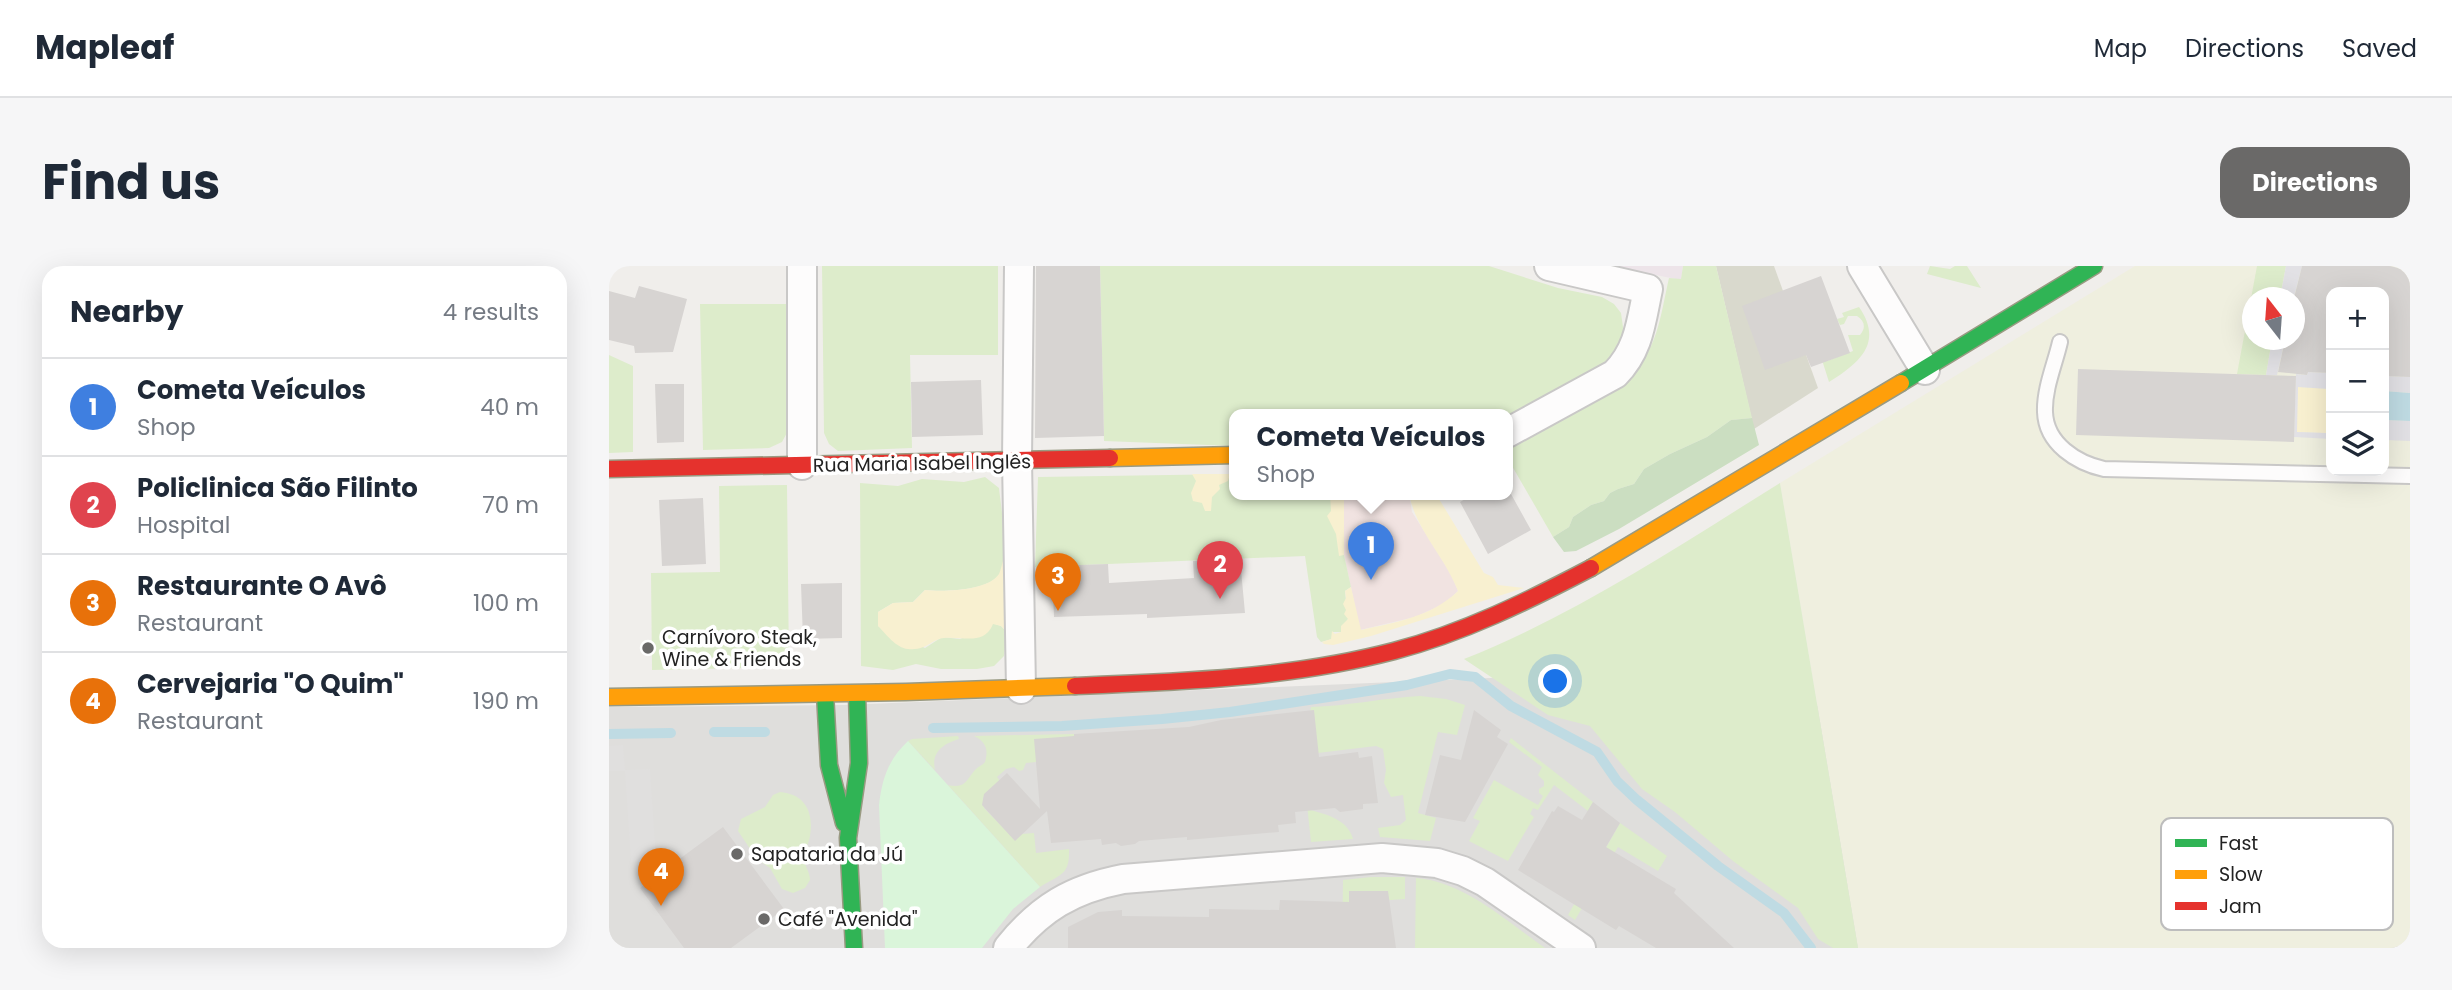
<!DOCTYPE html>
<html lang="en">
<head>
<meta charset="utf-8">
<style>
  :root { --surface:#fff; --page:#f6f6f7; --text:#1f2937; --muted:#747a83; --line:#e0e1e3; --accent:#6a6968 }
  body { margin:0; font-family:Poppins,sans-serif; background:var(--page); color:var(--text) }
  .controls { position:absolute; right:21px; top:21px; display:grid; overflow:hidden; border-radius:14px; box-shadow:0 7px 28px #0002 }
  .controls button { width:63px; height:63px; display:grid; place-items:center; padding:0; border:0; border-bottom:2px solid var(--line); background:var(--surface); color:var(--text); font:35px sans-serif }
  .compass { position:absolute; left:1633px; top:21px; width:63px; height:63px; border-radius:50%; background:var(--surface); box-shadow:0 7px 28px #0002; rotate:343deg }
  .you { position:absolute; left:947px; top:416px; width:24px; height:24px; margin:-18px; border:5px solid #fff; border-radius:50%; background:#1a73e8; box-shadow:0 0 0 10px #1a73e833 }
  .badge { display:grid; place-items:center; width:46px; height:46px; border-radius:50%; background:var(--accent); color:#fff; font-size:23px; font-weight:700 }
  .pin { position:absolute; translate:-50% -58px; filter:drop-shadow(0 2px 4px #0008) }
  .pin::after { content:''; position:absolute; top:37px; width:24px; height:21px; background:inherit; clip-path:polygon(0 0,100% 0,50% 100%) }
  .popup { position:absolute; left:620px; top:143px; width:284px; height:91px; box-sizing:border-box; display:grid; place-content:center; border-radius:14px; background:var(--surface); filter:drop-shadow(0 2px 5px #0005); font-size:23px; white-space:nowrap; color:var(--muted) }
  .popup b { font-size:26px; color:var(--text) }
  .popup::after { content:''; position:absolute; left:50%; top:100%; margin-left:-14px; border:14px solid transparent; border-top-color:var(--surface) }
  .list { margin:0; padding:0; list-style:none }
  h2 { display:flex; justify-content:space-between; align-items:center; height:91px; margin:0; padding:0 28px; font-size:30px }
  h2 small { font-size:23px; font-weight:400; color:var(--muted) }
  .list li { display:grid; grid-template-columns:46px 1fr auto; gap:21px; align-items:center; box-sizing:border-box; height:98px; padding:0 28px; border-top:2px solid var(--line) }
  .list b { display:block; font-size:26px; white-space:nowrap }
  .list p { margin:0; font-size:23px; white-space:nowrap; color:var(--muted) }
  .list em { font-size:23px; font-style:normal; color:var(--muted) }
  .icon { flex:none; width:38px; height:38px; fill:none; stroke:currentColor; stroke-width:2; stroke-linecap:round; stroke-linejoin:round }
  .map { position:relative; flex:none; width:1801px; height:682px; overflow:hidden; border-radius:21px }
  header { display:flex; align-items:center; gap:42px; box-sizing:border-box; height:98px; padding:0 35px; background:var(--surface); border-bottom:2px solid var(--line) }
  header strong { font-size:33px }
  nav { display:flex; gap:38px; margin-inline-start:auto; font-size:24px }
  .intro { display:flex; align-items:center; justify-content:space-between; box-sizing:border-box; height:168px; padding:0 42px }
  h1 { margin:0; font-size:49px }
  .button { padding:18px 32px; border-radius:21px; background:var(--accent); color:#fff; font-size:24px; font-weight:700 }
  main { display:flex; gap:42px; padding:0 42px }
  aside { flex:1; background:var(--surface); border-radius:21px; box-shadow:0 7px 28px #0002 }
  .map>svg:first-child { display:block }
</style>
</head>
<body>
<header>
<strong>Mapleaf</strong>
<nav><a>Map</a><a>Directions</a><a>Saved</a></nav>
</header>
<div class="intro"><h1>Find us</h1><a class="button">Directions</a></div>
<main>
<aside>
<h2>Nearby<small>4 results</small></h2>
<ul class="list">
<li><span class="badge" style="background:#3f7fe0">1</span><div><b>Cometa Veículos</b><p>Shop</p></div><em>40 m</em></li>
<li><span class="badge" style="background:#e0444e">2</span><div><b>Policlinica São Filinto</b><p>Hospital</p></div><em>70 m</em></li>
<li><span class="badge" style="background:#e8710a">3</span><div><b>Restaurante O Avô</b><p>Restaurant</p></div><em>100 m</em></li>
<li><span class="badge" style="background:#e8710a">4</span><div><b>Cervejaria &quot;O Quim&quot;</b><p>Restaurant</p></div><em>190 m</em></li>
</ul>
</aside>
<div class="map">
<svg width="1801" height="682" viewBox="0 0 1801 682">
  <rect width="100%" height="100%" fill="#f0eeeb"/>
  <!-- residential -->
  <path fill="#dfdedc" d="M1117 402 1794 682H0V441L235 439Z"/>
  <!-- commercial -->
  <path fill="#f1e3e1" d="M735 228H800L803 246 842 308 849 325 835 338 806 351 751 364 735 289Z"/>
  <!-- industrial -->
  <path fill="#ede4e9" d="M1001 0H1074L1072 14Z"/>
  <!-- construction -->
  <path fill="#d9d9cd" d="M1107 0H1165L1209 122 1145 163Z"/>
  <!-- farmland -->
  <path fill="#efefdf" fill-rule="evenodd" d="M1526 0H1801V682H1249L1171 217ZM1722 26H1775V205H1722ZM1644 32H1686V74H1644Z"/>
  <!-- grass -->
  <path fill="#ddeccb" d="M213 0H389V89H301L303 182 229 185 220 178 215 167Z
    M491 0H880L949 22 993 31 1005 38 1012 47 1015 68 1003 93 899 157 898 148H626L625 180 495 175Z
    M1074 0H1107L1143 152 1122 154 1098 171 1061 188 1035 203 1025 218 1009 223 1001 227 995 235 982 239 964 251 960 261 944 271 899 193 898 177 1017 113C1049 86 1051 51 1060 12L1072 13Z
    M1321 0 1341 3 1346 0H1358L1372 22 1318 8Z
    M1648 0H1677L1671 31 1644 32V74H1663L1657 109 1628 108Z
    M91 38H177L180 163 173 176 160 182 94 184Z
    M1250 41C1275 77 1250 97 1220 116L1213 94 1218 95 1244 85 1239 69H1251C1257 62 1256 55 1248 50H1239L1235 58 1231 59 1228 53 1235 51 1233 47Z
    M0 89 24 100V186L0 187Z
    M625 208 626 228H735V289L742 321 736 325 739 353 732 366H724L723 373 712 376 708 371 696 290 426 301 429 211Z
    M376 211 390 222C392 241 401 294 390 309 378 325 334 326 316 324L304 336 284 337 269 346V360L316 382 333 371 351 373 384 357 392 360 398 366 395 390 385 400 368 403H332L307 398 284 404 252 400 251 217 289 220 313 213 355 216Z
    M1171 217 1249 682H1224L1209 673 1189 642 1124 595 1066 546 1033 523 981 460 939 449 855 393C968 348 1068 281 1171 217Z
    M178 219 180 401 43 404 42 307 111 306 110 220Z
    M811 430 837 433 856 439 848 469 829 466 809 547 827 552 821 575 771 571 769 562 791 559 797 554 794 529 782 531 775 517 777 504 774 483 767 480 692 489 702 441C739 440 774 432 811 430Z
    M465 468 468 492 417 497 414 504 410 505 405 501 397 503 388 511 391 515 374 532 375 542 406 574 413 568 425 567 427 587 460 583C461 610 451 608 431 621L339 519C358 523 357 513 367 503 370 500 374 499 376 496 380 483 376 475 365 470Z
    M349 470 350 473C334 478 322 486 326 504L299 475 303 473Z
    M902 472 984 536 979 545 945 519 929 544 924 542 921 548 925 551 899 595 860 575 871 555 864 552 885 514 929 539 934 530 930 527V523L935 520V515L929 509 933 501 900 476Z
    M696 520 702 544C719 549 739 554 744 573L702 576Z
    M171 526C196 528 205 546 201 570 200 577 195 585 195 592 195 600 201 605 201 614L196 622 184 627 173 623 161 602 148 593 129 565 132 553 156 541 164 529Z
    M1011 557 1058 590 1049 605 1009 581 966 654 959 649Z
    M762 611H796V633L740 637 733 682 734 614Z
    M807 612C856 616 897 655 936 682H806Z"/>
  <!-- forest -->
  <path fill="#cbdec1" d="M1143 152 1150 179 1010 263 967 285 955 286 944 271 960 261 964 251 982 239 995 235 1001 227 1009 223 1025 218 1035 203 1061 188 1098 171 1122 154Z"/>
  <!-- sand -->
  <path fill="#f8f0d0" d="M1689 121 1720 122 1717 167 1687 166Z
    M583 208H621L619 215 610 219 611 223 603 231 602 245H596L593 237 584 235 582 227 587 215Z
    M721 228H735V289L730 290 727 268 718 250 722 245Z
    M800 228H827L875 307 884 311 889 319 915 322 762 370 724 379 715 378 713 376 722 373 723 365 726 368 732 366V360L739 353 735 348 737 344 734 338 737 332 736 325 742 321 752 364C787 356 822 351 849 325 836 291 807 264 800 228Z
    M395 292 398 366 392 360 384 358C375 380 354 370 335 372 322 373 318 385 299 383 287 382 277 368 269 360V346L284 337 304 336 316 324C334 326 379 325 390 308 392 304 393 297 395 292Z"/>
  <!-- park -->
  <path fill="#daf5da" d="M299 475 431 621 404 643 373 682H276L270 539C273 513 279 494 299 475Z"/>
  <!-- parking -->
  <path fill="#e0dfde" d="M14 479 16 504 41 503 47 594 22 596 16 505H0V480Z"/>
  <!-- plaza -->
  <path fill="#e2e1e5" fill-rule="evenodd" d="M1677 0H1693L1685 31 1671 32Z
    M1663 74H1676L1668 109H1657Z
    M1699 106 1722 107V173L1685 171 1687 108 1698 109ZM1689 121 1719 123 1717 167 1688 166Z
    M1775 110 1801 111V127L1775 125Z
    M1775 154 1801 155V175L1775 174Z"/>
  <!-- water -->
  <path fill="#bfdbe3" d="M1775 125 1801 127V155L1775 154Z"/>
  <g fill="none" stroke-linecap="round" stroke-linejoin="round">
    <!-- stream -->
    <path stroke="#bfdbe3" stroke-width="10" d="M324 462 453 460 553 453 621 446 798 419 841 408 866 411 902 440 988 486 1008 515 1028 534 1109 600 1175 647 1202 682
      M105 466H156
      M0 468 62 467"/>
  </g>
  <!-- building -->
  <path fill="#d7d4d2" d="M427 0H491L495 170 426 172Z
    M1693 0H1782L1801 6V111L1775 110V26H1722V107L1699 106 1698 109 1669 106 1676 74H1685V32Z
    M1212 10 1241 87 1202 101 1197 89 1156 104 1133 40Z
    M30 20 78 33 64 86 26 87 25 80 0 74V25L26 32Z
    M1469 103 1687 110 1685 176 1467 169Z
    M372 114 374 169 303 171 302 116Z
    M46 118H75V176L48 177Z
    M865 228H902L922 264 879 288 851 236Z
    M94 232 97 298 53 300 50 234Z
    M631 293 636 347 538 352V348L445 351 443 300 499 298 500 317 585 312 584 295Z
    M233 317V372L194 373 192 318Z
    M705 444 710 491 749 486 750 492 763 490 769 537 754 538V543L731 546 726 542 686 546 687 557 669 559 670 566 578 574V571L530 575 526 578 512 580 507 577 493 579 492 573 442 577 438 545 406 575 373 539 375 528 398 507 431 543 425 473 465 470V468L580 461 612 454Z
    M865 444 892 464 888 471 899 478 856 556 816 549 831 489 852 494Z
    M984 536 1011 557 997 581 1067 623 1065 627 1125 682H1047L1010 660 1007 664 909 604 943 545 945 546 949 540 973 554Z
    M114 561 175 643 122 682H75L31 622Z
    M740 625H779L787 682H459V661L489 646 513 644V650L600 651V643L670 644 671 634 740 636Z"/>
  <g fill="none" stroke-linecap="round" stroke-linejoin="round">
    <defs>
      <path id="lane" d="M1451 76C1446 98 1435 123 1436 146 1437 178 1468 197 1495 203L1801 210"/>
      <path id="street" d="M410 0 408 194 412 423
        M1253 0 1316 104
        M898 167 1006 108C1030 84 1032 56 1039 23L940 0
        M193 199V0
        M399 682C431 642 463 623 514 613L773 592 828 597 854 605 876 616 972 682"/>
      <path id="fast" d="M1292 117 1485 0
        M216 428 220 499 235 557
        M245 682 239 572 250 497 248 428"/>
      <path id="slow" d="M501 192 626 189
        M982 302 1292 117
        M0 431 297 426 466 420"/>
      <path id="jam" d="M0 203 501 192
        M466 420C573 416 682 412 785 385 854 367 919 335 982 302"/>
    </defs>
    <!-- lane casing -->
    <use href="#lane" stroke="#c9c8c7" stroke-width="18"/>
    <!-- street casing -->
    <use href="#street" stroke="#c9c8c7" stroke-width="32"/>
    <!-- fast casing -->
    <use href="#fast" stroke="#999a82" stroke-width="19"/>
    <!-- slow casing -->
    <use href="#slow" stroke="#999a82" stroke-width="19"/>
    <!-- jam casing -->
    <use href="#jam" stroke="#999a82" stroke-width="19"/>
    <!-- lane -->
    <use href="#lane" stroke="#fdfcfc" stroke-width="14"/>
    <!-- street -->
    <use href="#street" stroke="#fdfcfc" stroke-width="28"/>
    <!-- fast -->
    <use href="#fast" stroke="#30b455" stroke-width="16"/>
    <!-- slow -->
    <use href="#slow" stroke="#ff9f0a" stroke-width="16"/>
    <!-- jam -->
    <use href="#jam" stroke="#e5322d" stroke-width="16"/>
  </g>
  <!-- markers -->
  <g fill="#6a6968" stroke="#fff" stroke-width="2.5">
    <circle cx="39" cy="382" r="7"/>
    <circle cx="128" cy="588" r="7"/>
    <circle cx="155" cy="653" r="7"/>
  </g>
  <g text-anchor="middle" stroke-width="7" stroke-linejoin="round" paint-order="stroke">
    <!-- street labels -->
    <g font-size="19" fill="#222" stroke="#fff">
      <text transform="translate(313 197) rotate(-1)" y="7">Rua Maria Isabel Inglês</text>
    </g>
    <!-- poi labels -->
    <g font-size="19" fill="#222" stroke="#fff" text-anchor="start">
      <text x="53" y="378">Carnívoro Steak,<tspan x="53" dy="22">Wine &amp; Friends</tspan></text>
      <text x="142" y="595">Sapataria da Jú</text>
      <text x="169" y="660">Café "Avenida"</text>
    </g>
  </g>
  <!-- legend -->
  <rect x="1552" y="552" width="232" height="112" rx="10" fill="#fff" stroke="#bdbdbd" stroke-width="2"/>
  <rect x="1566" y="573" width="32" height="8" fill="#30b455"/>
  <rect x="1566" y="604" width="32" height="9" fill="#ff9f0a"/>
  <rect x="1566" y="636" width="32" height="8" fill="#e5322d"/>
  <g font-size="19" fill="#222">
    <text x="1610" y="584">Fast</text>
    <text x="1610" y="615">Slow</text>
    <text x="1610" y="647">Jam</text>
  </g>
</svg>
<div class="controls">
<button>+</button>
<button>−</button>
<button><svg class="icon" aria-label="layers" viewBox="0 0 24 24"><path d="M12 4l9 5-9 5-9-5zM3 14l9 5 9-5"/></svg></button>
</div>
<svg class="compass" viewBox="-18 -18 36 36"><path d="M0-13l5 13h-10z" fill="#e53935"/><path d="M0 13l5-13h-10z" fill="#747a83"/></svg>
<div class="you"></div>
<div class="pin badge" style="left:762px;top:314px;background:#3f7fe0">1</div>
<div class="popup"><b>Cometa Veículos</b>Shop</div>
<div class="pin badge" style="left:611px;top:333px;background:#e0444e">2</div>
<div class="pin badge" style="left:449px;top:345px;background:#e8710a">3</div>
<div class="pin badge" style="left:52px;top:640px;background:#e8710a">4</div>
</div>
</main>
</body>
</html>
